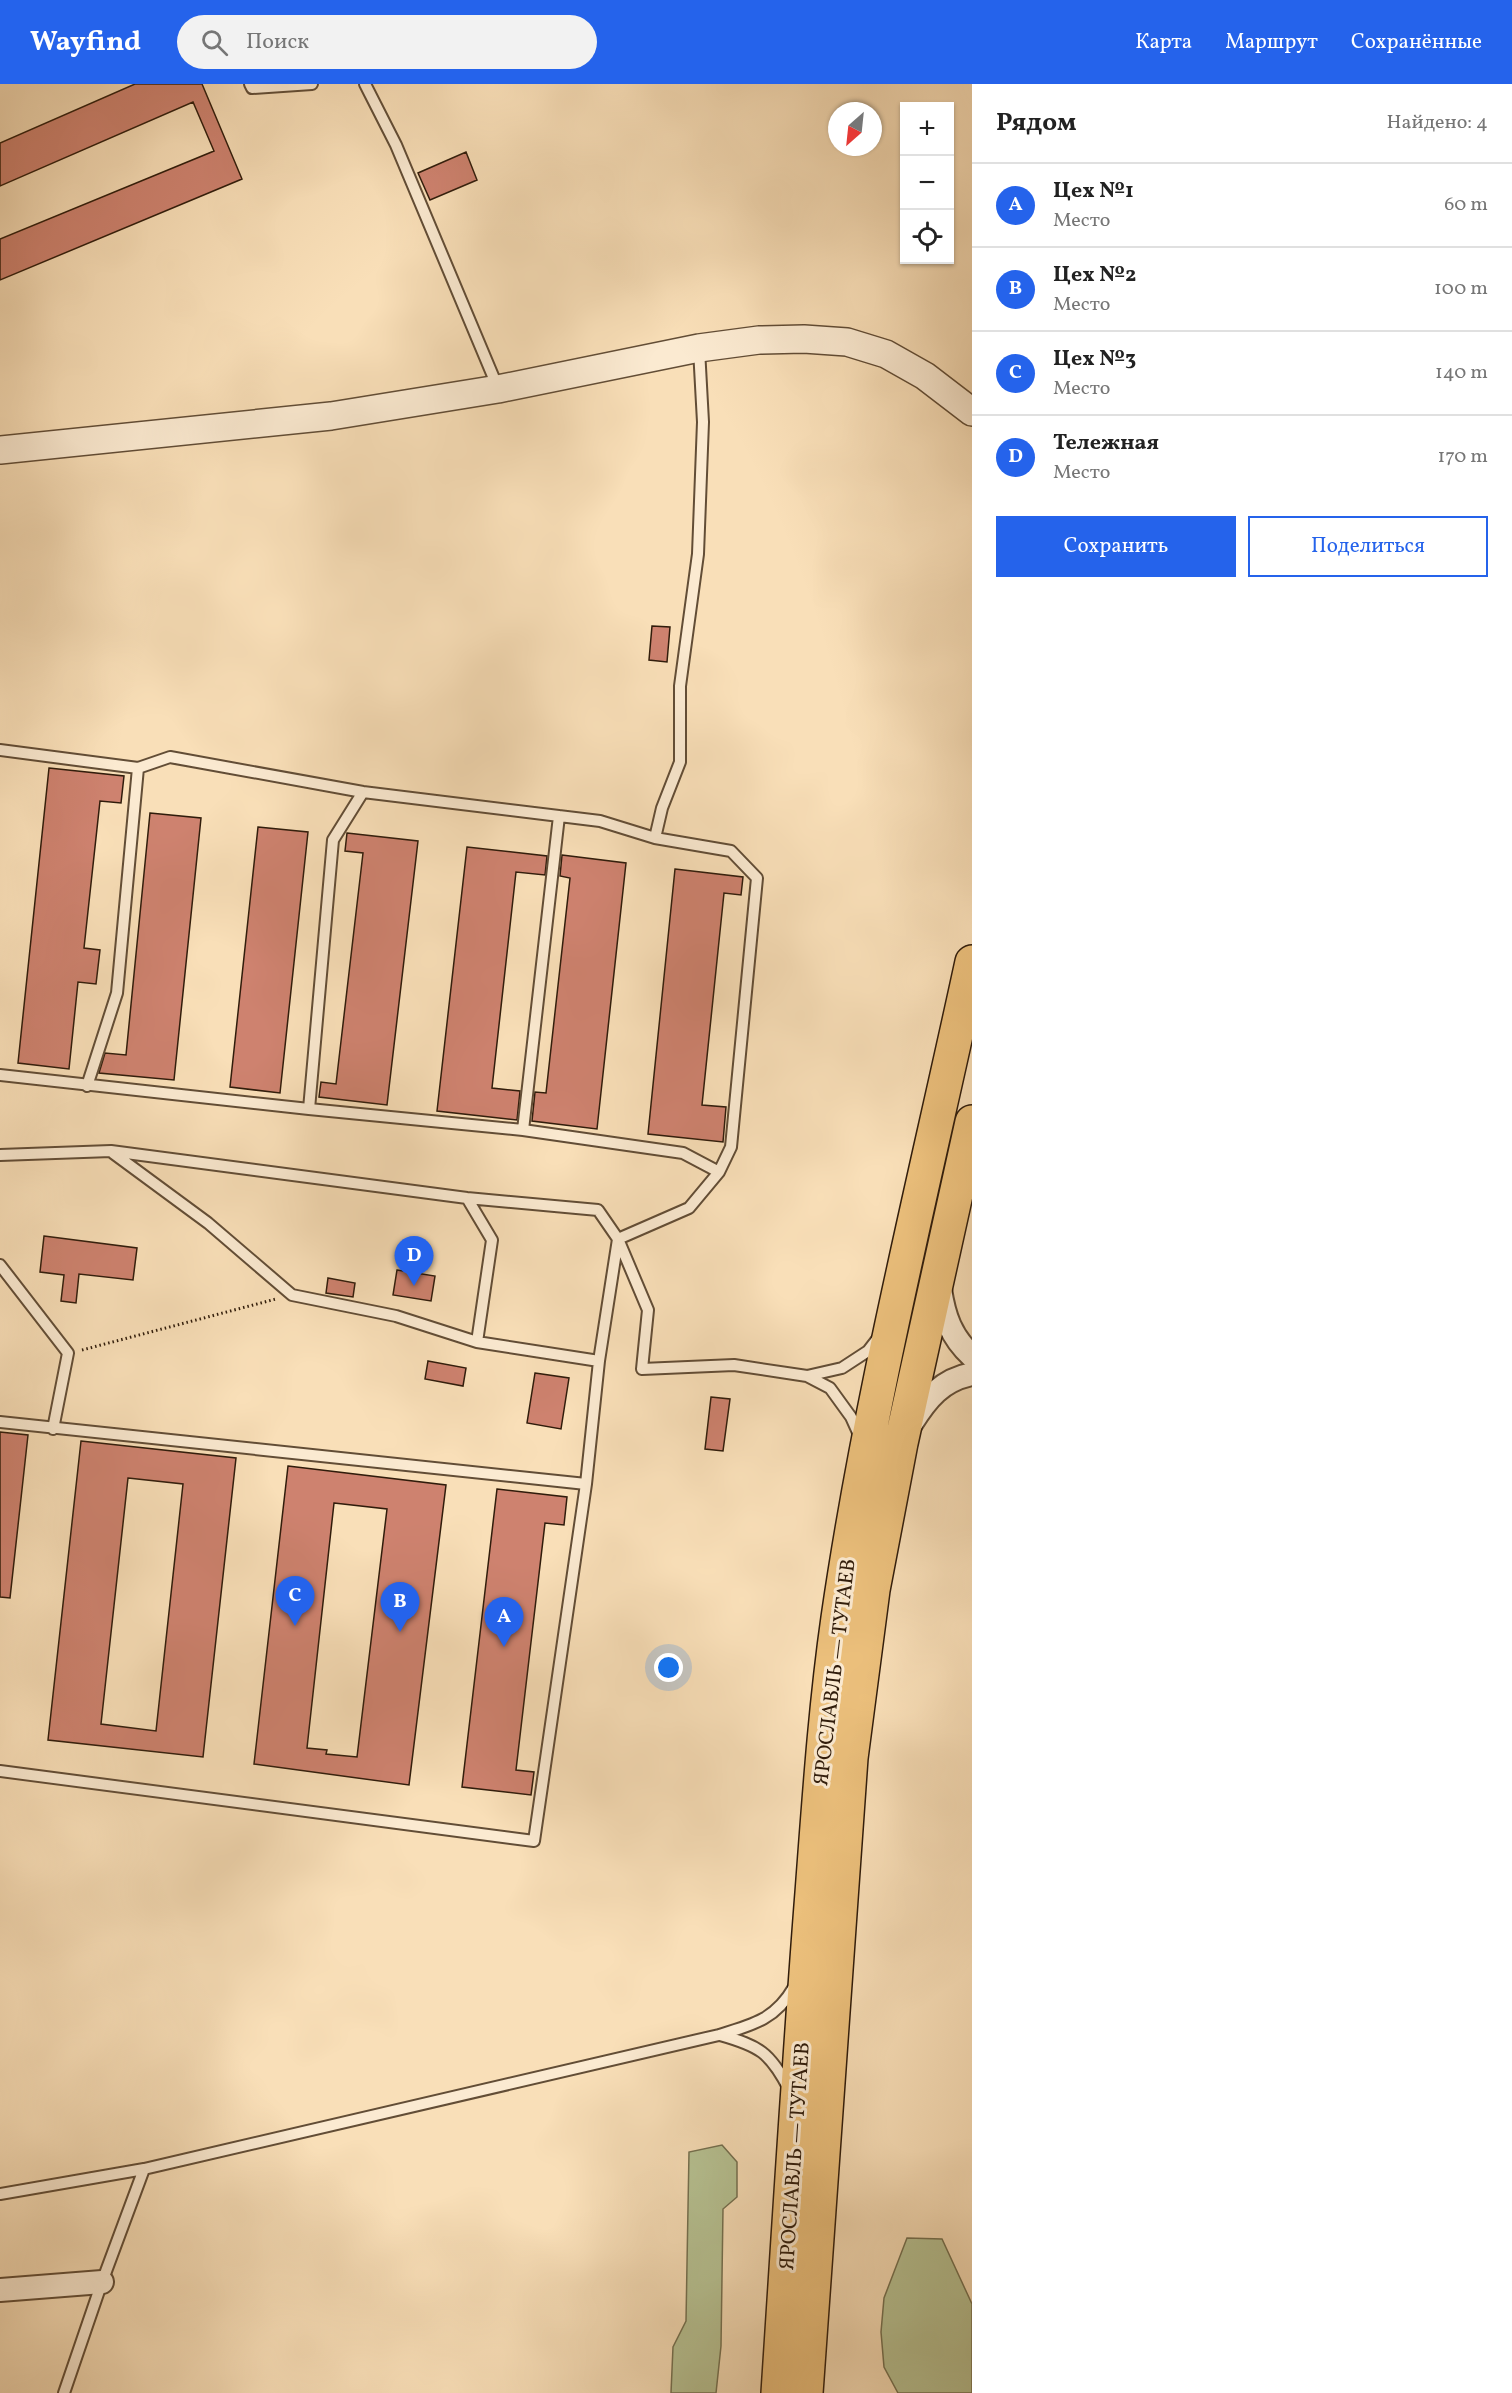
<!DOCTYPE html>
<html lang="ru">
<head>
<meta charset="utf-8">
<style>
  :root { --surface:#fff; --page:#f2f2f2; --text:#222; --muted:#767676; --line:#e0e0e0; --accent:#2563eb }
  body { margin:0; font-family:Vollkorn,serif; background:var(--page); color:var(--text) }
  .controls { position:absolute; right:18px; top:18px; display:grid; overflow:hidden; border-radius:0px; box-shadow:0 2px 4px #0004 }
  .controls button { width:54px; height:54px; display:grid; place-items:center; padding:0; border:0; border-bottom:2px solid var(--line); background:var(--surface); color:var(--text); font:30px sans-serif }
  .compass { position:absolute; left:828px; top:18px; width:54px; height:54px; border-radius:50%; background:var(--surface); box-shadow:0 2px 4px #0004; rotate:207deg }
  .you { position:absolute; left:669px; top:1584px; width:21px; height:21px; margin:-15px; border:4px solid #fff; border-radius:50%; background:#1a73e8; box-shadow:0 0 0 9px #1a73e833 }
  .badge { display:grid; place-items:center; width:39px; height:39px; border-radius:50%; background:var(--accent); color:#fff; font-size:20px; font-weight:700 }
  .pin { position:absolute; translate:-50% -50px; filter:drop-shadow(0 2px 3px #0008) }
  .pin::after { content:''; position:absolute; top:32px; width:21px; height:18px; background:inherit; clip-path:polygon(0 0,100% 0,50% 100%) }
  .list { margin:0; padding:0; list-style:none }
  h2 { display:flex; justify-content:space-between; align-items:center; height:78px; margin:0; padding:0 24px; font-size:26px }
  h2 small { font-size:20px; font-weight:400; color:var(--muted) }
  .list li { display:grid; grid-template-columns:39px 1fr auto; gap:18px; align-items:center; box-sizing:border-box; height:84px; padding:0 24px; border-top:2px solid var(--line) }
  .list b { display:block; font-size:22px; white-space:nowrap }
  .list p { margin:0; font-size:20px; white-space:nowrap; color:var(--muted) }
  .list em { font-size:20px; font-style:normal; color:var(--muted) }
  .actions { display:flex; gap:12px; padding:18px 24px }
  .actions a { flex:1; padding:14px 0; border:2px solid var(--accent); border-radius:0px; text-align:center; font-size:21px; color:var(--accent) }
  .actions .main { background:var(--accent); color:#fff }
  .icon { flex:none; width:33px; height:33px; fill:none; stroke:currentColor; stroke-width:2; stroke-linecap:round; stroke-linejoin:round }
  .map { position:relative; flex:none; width:972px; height:2309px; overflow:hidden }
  header { display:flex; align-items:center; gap:36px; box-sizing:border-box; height:84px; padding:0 30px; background:var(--accent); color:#fff }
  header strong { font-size:28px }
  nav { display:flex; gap:33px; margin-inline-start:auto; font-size:21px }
  .search { width:420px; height:54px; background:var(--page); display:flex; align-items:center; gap:15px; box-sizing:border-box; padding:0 21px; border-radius:33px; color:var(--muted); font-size:22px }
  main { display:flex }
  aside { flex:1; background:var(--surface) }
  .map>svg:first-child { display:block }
</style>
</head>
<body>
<header>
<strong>Wayfind</strong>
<div class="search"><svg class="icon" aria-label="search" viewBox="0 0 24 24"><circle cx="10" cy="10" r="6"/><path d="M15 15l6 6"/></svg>Поиск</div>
<nav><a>Карта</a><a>Маршрут</a><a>Сохранённые</a></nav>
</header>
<main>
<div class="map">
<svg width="972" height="2309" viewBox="0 0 972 2309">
  <rect width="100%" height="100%" fill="#f9dfb8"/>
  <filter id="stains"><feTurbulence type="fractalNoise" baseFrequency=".00333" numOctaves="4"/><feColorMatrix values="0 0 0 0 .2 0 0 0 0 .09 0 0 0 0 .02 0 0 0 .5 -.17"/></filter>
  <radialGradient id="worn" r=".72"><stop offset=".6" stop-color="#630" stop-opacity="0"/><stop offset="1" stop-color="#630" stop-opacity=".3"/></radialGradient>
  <!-- green -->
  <path fill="#b7c394" stroke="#747050" stroke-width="1.5" d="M722 2061 737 2078V2113L723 2125 721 2262 716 2309H671L673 2263 686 2237 689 2068Z
    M907 2154 942 2155 972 2220V2309H898L884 2283 881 2248 884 2214Z"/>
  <!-- building -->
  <path fill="#ce826f" stroke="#301c0b" stroke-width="1.5" fill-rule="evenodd" d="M135 0H202L242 95 0 196V155L214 67 193 18 0 102V59Z
    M466 68 477 96 430 116 418 89Z
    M652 542 670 543 667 578 649 576Z
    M49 684 124 692 121 719 100 717 84 864 100 866 96 900 78 898 69 985 18 979Z
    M150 729 201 734 174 996 99 989 105 969 126 971Z
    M258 743 308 748 280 1009 230 1003Z
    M347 749 418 757 387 1021 319 1013 321 998 336 1000 363 769 345 767Z
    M467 763 547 772 545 791 516 788 492 1004 520 1007 517 1036 437 1027Z
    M562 771 626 779 597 1045 532 1037 535 1008 546 1009 570 794 560 792Z
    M675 785 743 793 741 811 724 809 702 1021 726 1023 723 1058 648 1050Z
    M44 1152 137 1164 133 1196 79 1190 76 1219 61 1217 64 1191 40 1188Z
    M397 1186 435 1192 431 1217 393 1211Z
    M328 1194 355 1199 353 1213 326 1209Z
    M428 1277 466 1284 463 1302 425 1295Z
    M535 1289 569 1294 561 1345 527 1339Z
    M711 1313 730 1315 723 1367 705 1365Z
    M0 1348 28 1351 10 1514 0 1513Z
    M81 1357 236 1374 203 1673 48 1656ZM128 1394 183 1400 156 1647 101 1640Z
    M288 1382 446 1401 409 1701 254 1680ZM334 1419 387 1425 357 1673 326 1670 327 1666 307 1664Z
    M497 1405 567 1413 564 1441 545 1439 516 1686 534 1688 531 1711 462 1703Z"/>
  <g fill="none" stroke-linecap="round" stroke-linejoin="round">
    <defs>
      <path id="service" d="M250 0 252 4 312 0
        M365 0 396 61 498 304
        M0 666 138 684 170 673 363 708 600 737 655 754 731 767 757 794 731 1063 719 1088
        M655 754 662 724 680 678V602L698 470 703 338 699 265
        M0 991 309 1025 523 1046 683 1069 719 1088 689 1124 618 1155 599 1277 477 1258
        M87 1002 117 909 138 684
        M309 1025 333 756 363 708
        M523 1046 559 732
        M113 1069 208 1139 292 1211 396 1232 477 1258 492 1156 467 1114
        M0 1071 111 1067 467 1114 598 1126 618 1155 648 1226 642 1285 734 1281 807 1292 842 1284 868 1267 878 1254
        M0 1181 68 1269 53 1345
        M807 1292 830 1304 851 1333 860 1353
        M0 1338 586 1400
        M0 1687 534 1757 586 1400 599 1277
        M720 1951C759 1962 770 1968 789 2005
        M0 2110 144 2085
        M64 2309 102 2198 144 2085 719 1951C753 1941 776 1935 794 1903"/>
      <path id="minor" d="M940 1205C944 1232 951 1253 972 1272
        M911 1340C927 1314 942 1296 972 1290
        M0 2206 102 2198"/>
      <path id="tertiary" d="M0 366 331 332 498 305 699 264 759 256 804 255 847 258 886 270 925 292 972 328"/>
      <path id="primary" d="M778 2309C789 2142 799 1975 812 1809 819 1717 825 1625 838 1534 870 1313 925 1096 972 878
        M806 2309 851 1674 873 1506 901 1359 972 1038"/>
    </defs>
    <!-- service casing -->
    <use href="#service" stroke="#624d36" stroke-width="14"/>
    <!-- minor casing -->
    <use href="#minor" stroke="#624d36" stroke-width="26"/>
    <!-- tertiary casing -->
    <use href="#tertiary" stroke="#624d36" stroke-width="30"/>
    <!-- primary casing -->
    <use href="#primary" stroke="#301c0b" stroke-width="36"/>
    <!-- path -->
    <path stroke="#301c0b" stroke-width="3" stroke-dasharray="1.5 3" stroke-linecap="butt" d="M82 1266 276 1215"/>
    <!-- service -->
    <use href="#service" stroke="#fbead1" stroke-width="10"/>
    <!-- minor -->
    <use href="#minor" stroke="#fbead1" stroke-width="22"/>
    <!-- tertiary -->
    <use href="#tertiary" stroke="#fbead1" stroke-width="27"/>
    <!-- primary -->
    <use href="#primary" stroke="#ecc07c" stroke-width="33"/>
  </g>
  <g text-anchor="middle" stroke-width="6" stroke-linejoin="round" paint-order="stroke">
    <!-- street labels -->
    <g font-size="21" fill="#301c0b" stroke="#fbead1">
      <text transform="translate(834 1588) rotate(-83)" y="7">ЯРОСЛАВЛЬ — ТУТАЕВ</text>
      <text transform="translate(794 2072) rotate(-86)" y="7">ЯРОСЛАВЛЬ — ТУТАЕВ</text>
    </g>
  </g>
  <rect width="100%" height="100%" filter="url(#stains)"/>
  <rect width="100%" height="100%" fill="url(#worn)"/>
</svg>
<div class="controls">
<button>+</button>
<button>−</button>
<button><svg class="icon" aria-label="locate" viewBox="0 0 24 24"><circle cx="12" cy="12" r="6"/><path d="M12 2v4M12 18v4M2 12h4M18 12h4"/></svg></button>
</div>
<svg class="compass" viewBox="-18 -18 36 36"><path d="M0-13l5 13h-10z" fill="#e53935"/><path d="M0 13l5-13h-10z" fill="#767676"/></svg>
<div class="you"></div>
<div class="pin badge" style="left:504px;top:1563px">A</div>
<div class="pin badge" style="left:400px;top:1548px">B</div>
<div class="pin badge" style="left:295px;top:1542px">C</div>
<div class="pin badge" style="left:414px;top:1202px">D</div>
</div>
<aside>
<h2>Рядом<small>Найдено: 4</small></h2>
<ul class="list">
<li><span class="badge">A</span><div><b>Цех №1</b><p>Место</p></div><em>60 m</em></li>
<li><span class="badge">B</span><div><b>Цех №2</b><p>Место</p></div><em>100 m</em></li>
<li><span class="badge">C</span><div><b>Цех №3</b><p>Место</p></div><em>140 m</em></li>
<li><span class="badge">D</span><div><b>Тележная</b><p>Место</p></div><em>170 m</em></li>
</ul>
<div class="actions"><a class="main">Сохранить</a><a>Поделиться</a></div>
</aside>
</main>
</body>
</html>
